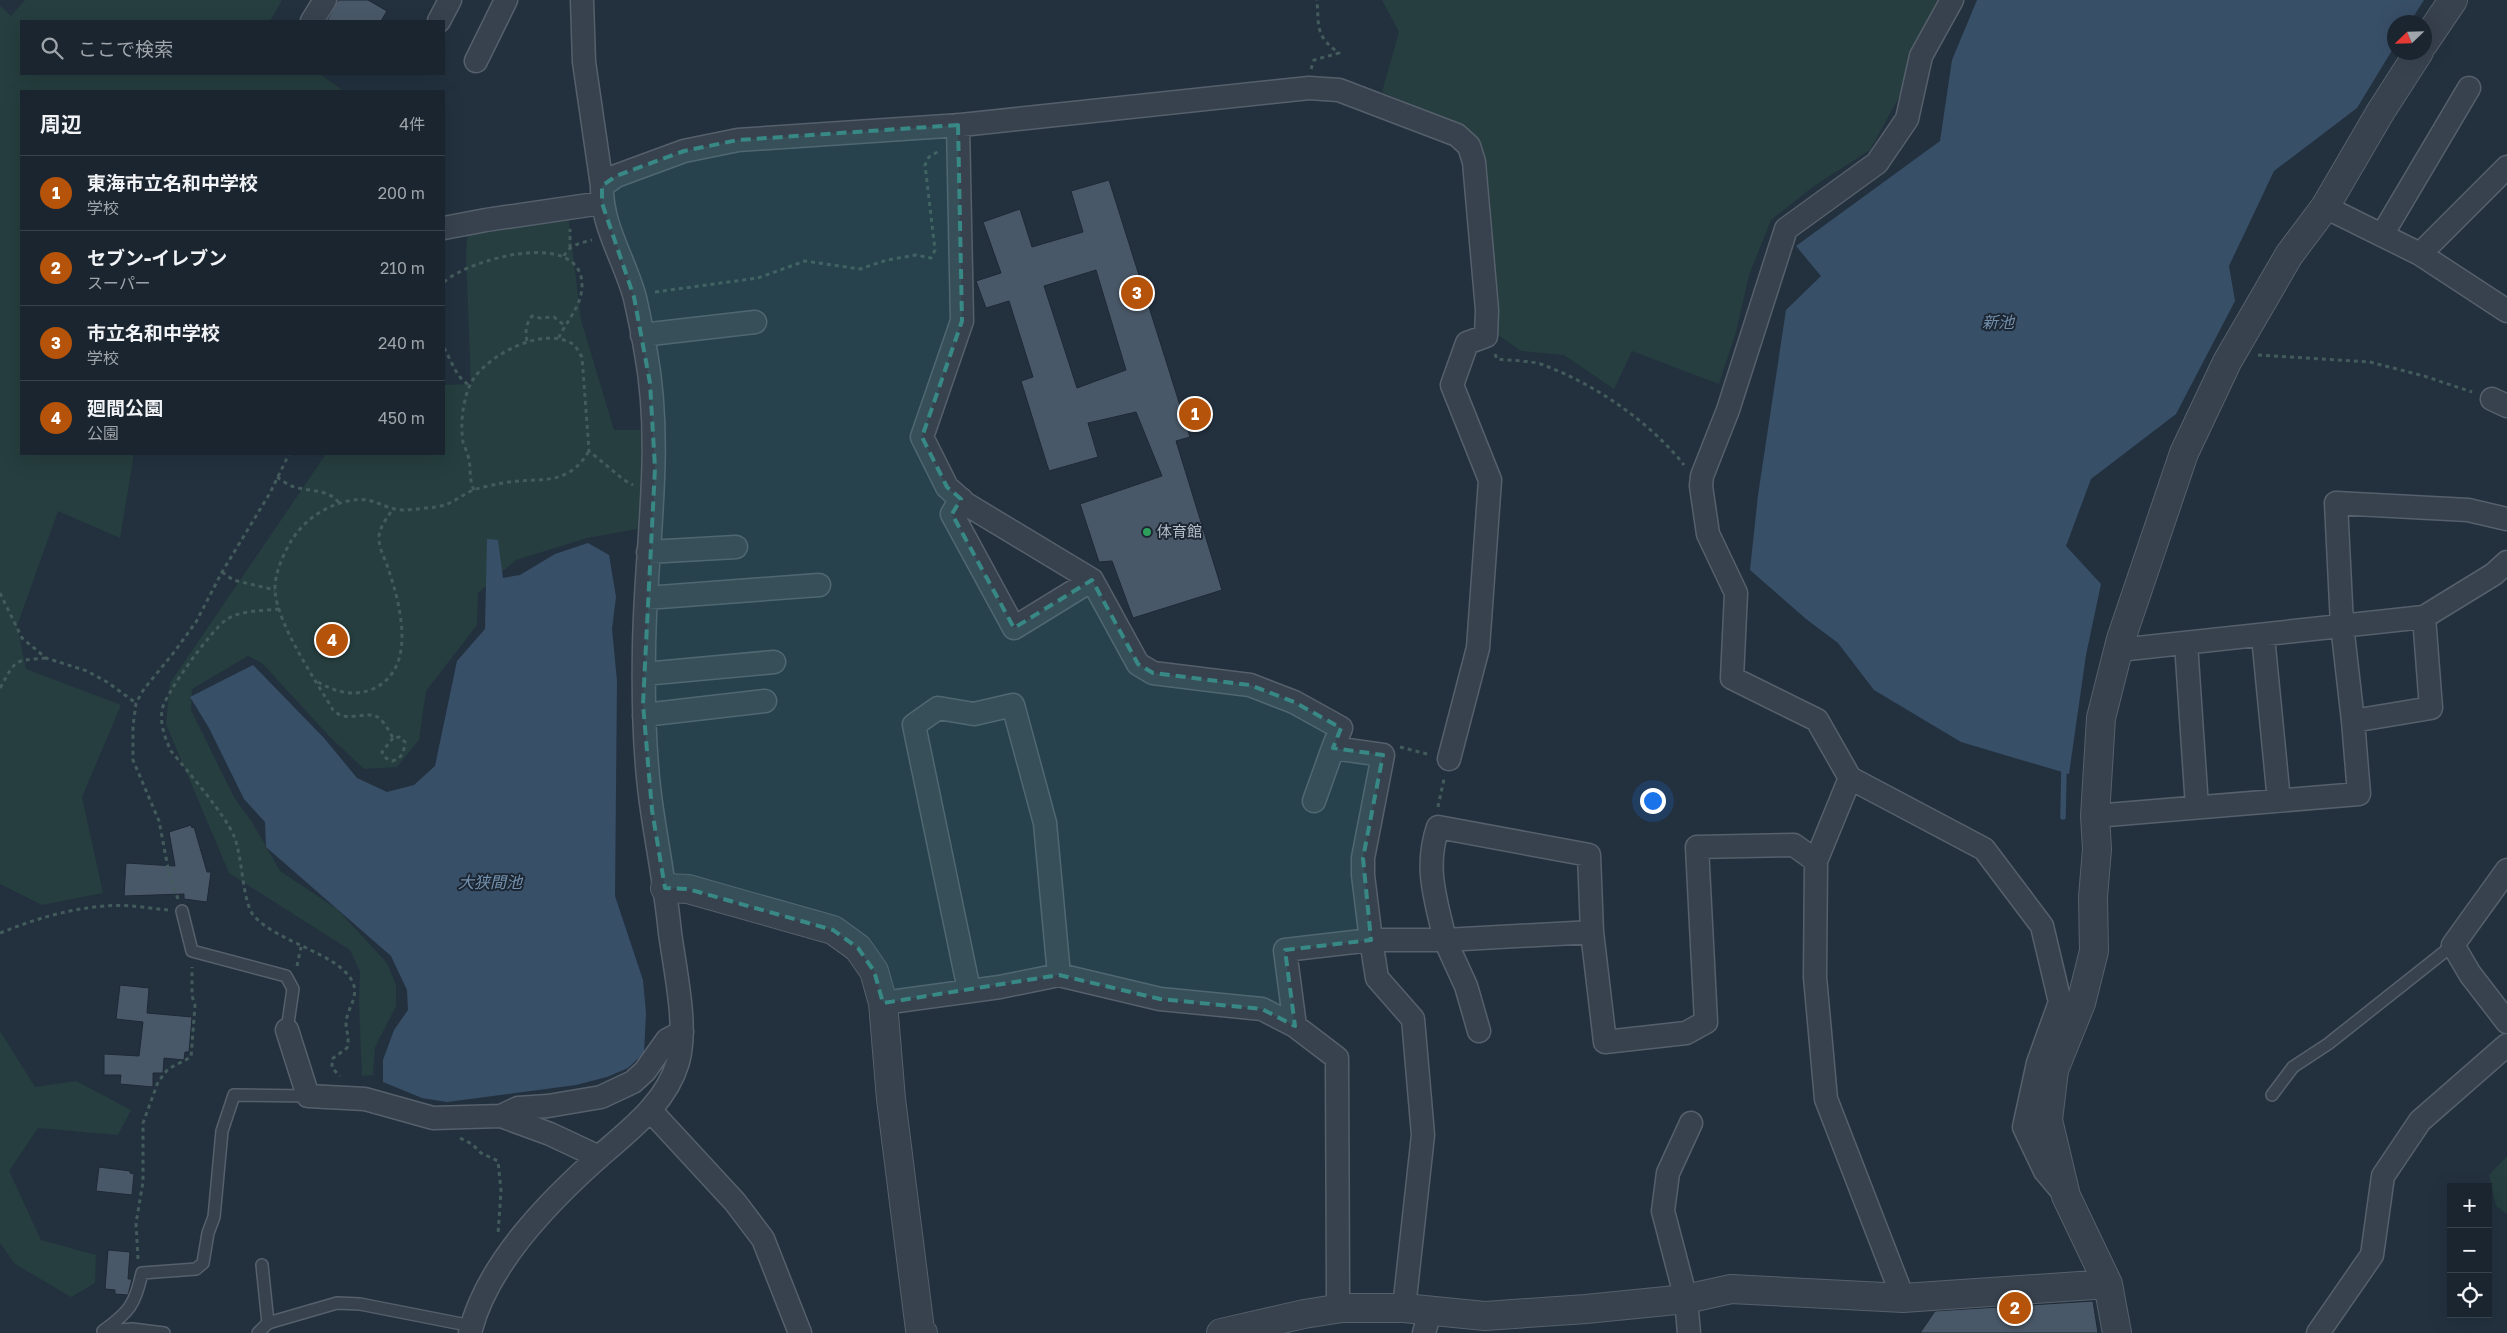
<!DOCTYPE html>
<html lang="ja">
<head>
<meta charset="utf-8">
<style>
  :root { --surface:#1a252f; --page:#232d37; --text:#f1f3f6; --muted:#9fa5aa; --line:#38424b; --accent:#b45309 }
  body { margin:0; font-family:"Golos Text","Noto Sans JP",sans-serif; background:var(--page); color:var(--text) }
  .controls { position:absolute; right:15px; bottom:15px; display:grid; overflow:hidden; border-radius:0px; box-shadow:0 5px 20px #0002 }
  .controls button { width:45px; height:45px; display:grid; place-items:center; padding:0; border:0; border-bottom:1px solid var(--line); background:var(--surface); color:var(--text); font:25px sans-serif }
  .compass { position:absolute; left:2387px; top:15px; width:45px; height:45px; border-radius:50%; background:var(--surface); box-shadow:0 5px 20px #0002; rotate:247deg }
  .you { position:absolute; left:1652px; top:800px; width:18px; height:18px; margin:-12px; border:4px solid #fff; border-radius:50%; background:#1a73e8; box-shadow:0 0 0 8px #1a73e833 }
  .badge { display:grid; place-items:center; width:32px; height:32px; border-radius:50%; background:var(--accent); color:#fff; font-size:16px; font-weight:700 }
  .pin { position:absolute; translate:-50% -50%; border:2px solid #fff; box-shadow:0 1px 5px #0006 }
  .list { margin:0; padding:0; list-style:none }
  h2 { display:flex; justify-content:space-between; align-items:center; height:65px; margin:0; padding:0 20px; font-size:21px }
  h2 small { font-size:16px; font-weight:400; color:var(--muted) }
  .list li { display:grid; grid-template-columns:32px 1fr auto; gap:15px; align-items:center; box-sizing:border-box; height:75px; padding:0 20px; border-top:1px solid var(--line) }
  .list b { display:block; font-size:19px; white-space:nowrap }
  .list p { margin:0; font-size:16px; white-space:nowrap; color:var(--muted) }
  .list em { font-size:16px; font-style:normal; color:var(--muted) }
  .icon { flex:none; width:28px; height:28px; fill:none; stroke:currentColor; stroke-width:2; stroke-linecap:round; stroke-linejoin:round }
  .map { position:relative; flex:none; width:2507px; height:1333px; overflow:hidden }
  .search { position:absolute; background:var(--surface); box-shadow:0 5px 20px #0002; left:20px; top:20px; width:425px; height:55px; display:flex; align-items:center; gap:12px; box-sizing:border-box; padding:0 18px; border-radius:0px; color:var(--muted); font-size:19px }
  .panel { position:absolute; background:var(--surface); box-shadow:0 5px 20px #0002; left:20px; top:90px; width:425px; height:365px; border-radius:0px }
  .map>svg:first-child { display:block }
</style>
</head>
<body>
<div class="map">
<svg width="2507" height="1333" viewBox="0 0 2507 1333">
  <rect width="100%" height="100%" fill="#23313f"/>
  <!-- green -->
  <path fill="#263e3f" d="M25 0H282L270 21H21V74H320L344 91H21V454H134L120 538 58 511 17 626 26 669 121 705 82 797 103 893 42 905 0 884V6L11 16Z
    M1382 0H1952L1870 150 1814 186 1771 220 1749 275 1736 332 1719 384 1632 351 1614 389 1564 355 1521 351 1498 335 1490 275 1456 124 1382 92 1399 32Z
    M567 205 581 320 614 430H648L643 528 587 538 516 560 478 593 477 625 426 691 419 740 397 767 364 769 330 737 262 663 248 656 192 689 191 710 235 799 252 822 280 871 337 909 387 963 396 985V1006L375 1047 373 1075 362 1076 359 1001 360 972 350 950 229 873 166 724 170 683 326 454H444V385L471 384 466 252 468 230Z
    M0 1031 35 1087 76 1081 131 1110 118 1135 38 1128 9 1171 41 1240 96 1255 95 1283 71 1297 15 1264 0 1243Z
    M2507 1156V1214L2496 1206 2489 1175Z"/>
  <!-- water -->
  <path fill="#384f68" d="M1977 0H2424L2410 22H2394V47L2357 108 2274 171 2229 266 2235 301 2176 414 2091 479 2066 546 2101 584 2086 655 2069 774 1961 742 1874 690 1838 643 1806 619 1750 570 1758 495 1786 310 1821 276 1796 246 1940 141 1952 60Z
    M487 539 498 540 503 578 520 575 555 554 588 543 609 555 616 597 612 629 617 681 615 896 643 980 646 1013 644 1053 628 1068 607 1077 576 1085 447 1102 422 1098 383 1082V1060L394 1030 408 1010 407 990 391 956 266 847 265 822 244 799 209 728 190 697 253 665 324 738 357 778 387 792 414 785 435 766 457 661 485 629Z"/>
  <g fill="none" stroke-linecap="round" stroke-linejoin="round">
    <!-- stream -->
    <path stroke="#384f68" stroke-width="5.5" d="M2063 817 2064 767"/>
  </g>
  <!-- building -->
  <path fill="#495868" stroke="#1f2935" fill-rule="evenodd" d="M338 0H368L387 11 381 21H327Z
    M1109 180 1190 437 1176 441 1222 590 1133 618 1112 561 1099 562 1080 504 1162 476 1136 412 1088 423 1098 457 1049 471 1021 381 1033 377 1009 301 986 308 976 281 1001 273 983 222 1020 209 1032 247 1083 232 1071 191ZM1096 270 1126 370 1077 388 1044 286Z
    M191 825 192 828 194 827 207 872H211L207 902 184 899V894L124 896 126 863 175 866 169 832Z
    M120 985 149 988 147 1013 192 1017 189 1052H185L184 1060 164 1058 163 1073H153V1087L120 1084 121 1075H104V1054L139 1056 143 1022 116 1019Z
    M99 1167 130 1171V1173L134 1174 132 1195 96 1191Z
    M108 1250 130 1252 128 1279H132L128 1295 115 1294V1290L105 1289Z
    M2093 1301 2098 1333H1920L1935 1311Z"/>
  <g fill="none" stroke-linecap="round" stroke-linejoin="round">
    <defs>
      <path id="service" d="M182 911 192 951 286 976 293 989 287 1030
        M2272 1095 2293 1067 2328 1044 2453 945
        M262 1265 268 1323
        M103 1331C129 1312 135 1305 142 1273L196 1269 203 1263 208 1233 214 1217 222 1131 234 1095 308 1096
        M103 1331 132 1329 164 1333
        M258 1333 268 1323 337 1303 360 1304 472 1326"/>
      <path id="minor" d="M312 21 325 0
        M439 21 450 0
        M476 61 506 0
        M958 125 962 321 922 437 947 487 966 504 1092 580 1138 664 1153 673 1250 685 1294 702 1341 728 1333 748 1383 755 1363 858V875L1371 940 1285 950 1295 1026
        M602 186 616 176 684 151 738 140 961 125 1309 88 1339 90 1457 135 1469 146 1474 162 1487 310 1486 336 1467 343 1452 385 1490 480 1478 648 1449 759
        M2325 207 2420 254 2507 311
        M444 228 486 220 602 203
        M2382 235 2469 88
        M2420 254 2507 167
        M642 335 755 322
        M2492 399 2507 406
        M961 499 952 514 1014 628 1092 580
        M648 552 736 547
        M646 598 819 585
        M2263 636 2279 801
        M2186 643 2197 807
        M2119 650 2424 617 2494 574 2507 562
        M644 674 774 662
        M644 715 765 701
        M2353 721 2342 625 2336 503 2468 510 2507 519
        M1850 778 1817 720 1732 678 1736 593 1708 534 1701 486 1702 476 1728 410 1786 229 1877 163 1907 119 1921 56 1952 0
        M1314 801 1333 748
        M2095 816 2359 794 2353 721 2431 708 2424 617
        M2507 870 2453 945 2470 974 2507 1022
        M969 990 914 725 938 708 974 714 1013 705 1045 823 1059 975
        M883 1003 1000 987 1059 975 1160 999 1262 1009 1295 1026 1337 1058 1338 1294 1342 1308
        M287 1030 308 1096 365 1099 433 1118 501 1116 518 1108 548 1106 601 1097 633 1082 645 1071 667 1040 682 1032
        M1479 1031 1466 986 1445 940 1592 932
        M650 1110 735 1202 763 1239 800 1333
        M501 1116 550 1134 599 1157
        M1903 1298 1826 1099 1815 977 1816 861 1850 778 1984 849 2042 926 2060 1002 2038 1063 2024 1127 2045 1171 2066 1196
        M1404 1308 1423 1135 1413 1019 1377 978 1371 940H1445C1436 900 1424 868 1438 827L1589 855 1592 932 1605 1042 1686 1033 1706 1022 1697 847 1794 845 1816 861
        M470 1333C486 1265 549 1201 600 1156 631 1129 666 1103 678 1062 688 1027 675 970 670 933 666 891 658 851 652 810 644 757 643 703 644 649 645 550 664 451 646 353 643 335 639 316 635 298 625 260 601 226 602 186L584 62 582 0
        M1424 1333 1430 1312
        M1689 1333 1686 1299 1663 1211 1668 1173 1691 1123
        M2318 1333 2372 1255 2383 1176 2420 1121 2507 1045"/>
      <path id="tertiary" d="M2424 43 2453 0
        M665 888 688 889 833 930 858 948 874 971 883 1003 891 1099 920 1330 923 1333
        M1221 1333 1304 1314 1342 1308H1404L1485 1316 1586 1309 1686 1299 1731 1289 1903 1298 2108 1284
        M2117 1333 2108 1284 2066 1196 2048 1120 2054 1070 2081 1003 2094 951 2093 897 2097 849 2095 816 2101 718 2121 639 2184 453 2227 362 2289 255 2325 207 2381 111 2419 52"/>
    </defs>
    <!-- service casing -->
    <use href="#service" stroke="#56606c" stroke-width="14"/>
    <!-- minor casing -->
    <use href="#minor" stroke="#56606c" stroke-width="25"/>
    <!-- tertiary casing -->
    <use href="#tertiary" stroke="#56606c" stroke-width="30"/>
    <!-- path -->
    <path stroke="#445b5c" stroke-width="3" stroke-dasharray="4 4" stroke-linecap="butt" d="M1311 69 1314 60 1339 53C1315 36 1319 27 1317 0
      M570 248V229
      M564 256C569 245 581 243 592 240
      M444 282C469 259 584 227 582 287 581 307 566 322 558 339
      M655 292 758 278 805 261 860 269 887 260 916 255 931 258 935 250 925 165 929 157 939 151
      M527 341C525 331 526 324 532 316L540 318 554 317 564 325
      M444 348C452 361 456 379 471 386
      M1495 354 1497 359C1512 361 1532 360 1546 366 1596 385 1651 423 1684 465
      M2258 355 2370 362 2424 376 2472 392
      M277 477C283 481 289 486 295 487 311 492 329 489 339 503
      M474 490C469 480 471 471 469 460 468 454 465 448 463 442 460 423 463 394 474 378 492 353 544 326 573 344 577 347 579 353 582 357L589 451 624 480 633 485
      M222 572 233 580 275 590
      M0 593 22 638 46 658 87 671 107 682 136 703
      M279 609C262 611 240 610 226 620 212 629 164 695 162 710 160 725 165 738 171 751 188 772 224 813 234 836 243 858 242 902 254 916 278 943 341 954 353 983 359 998 347 1008 346 1023 346 1033 350 1036 347 1048L332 1059V1068L340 1076
      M318 682C335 692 354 697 373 689 417 669 401 607 389 571 386 560 379 550 379 538 379 526 388 518 393 508
      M0 688C17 658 13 661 46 658
      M393 738 382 752 384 757 392 761C402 758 404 753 405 742L400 737 393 738C374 703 373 719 341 716L333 710C315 679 278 626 275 591 274 574 284 552 293 538 306 519 325 506 348 501 374 495 379 508 402 510 413 510 425 508 436 507 451 505 460 496 473 490 479 488 496 484 503 483 539 476 566 489 589 451
      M1400 747 1431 755
      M1438 807 1444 779
      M178 899 169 873 159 821 133 760V726L136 703 144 689 175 651 196 622 222 572 270 493 289 454
      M0 933C35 919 68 909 105 906 126 904 148 908 168 910
      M297 966 301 947
      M460 1138 472 1144 481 1153 498 1161 501 1191 498 1234
      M138 1259 136 1223 143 1182V1123L158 1082 168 1069 191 1057 195 1005 192 996V967"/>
    <!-- service -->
    <use href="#service" stroke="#38424e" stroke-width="11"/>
    <!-- minor -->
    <use href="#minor" stroke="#38424e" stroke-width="22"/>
    <!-- tertiary -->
    <use href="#tertiary" stroke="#38424e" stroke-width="28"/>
  </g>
  <!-- marked area -->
  <path fill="#388885" fill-opacity="0.2" stroke="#388885" stroke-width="4" stroke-dasharray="10 6" stroke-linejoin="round" d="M958 125 962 321 922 437 947 487 961 499 952 514 1014 628 1092 580 1138 664 1153 673 1250 685 1294 702 1341 728 1333 748 1383 755 1363 858 1371 940 1285 950 1295 1026 1262 1009 1160 999 1059 975 883 1003 874 971 858 948 833 930 688 889 665 888 652 810 643 704 655 468 650 383 634 297 602 203V186L616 176 684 151 738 140Z"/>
  <!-- markers -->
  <circle fill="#2e9e5b" stroke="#1d2733" stroke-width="2" cx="1147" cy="532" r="5"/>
  <g text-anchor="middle" stroke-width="4" stroke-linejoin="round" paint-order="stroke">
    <!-- poi labels -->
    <g font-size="15" fill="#b4bdc9" stroke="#1d2733" text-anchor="start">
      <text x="1157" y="537">体育館</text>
    </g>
    <!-- water labels -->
    <g font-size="16" font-style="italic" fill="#7390ad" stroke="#1d2733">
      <text x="1998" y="328">新池</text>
      <text x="490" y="888">大狭間池</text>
    </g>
  </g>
</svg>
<div class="controls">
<button>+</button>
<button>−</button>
<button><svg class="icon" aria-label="locate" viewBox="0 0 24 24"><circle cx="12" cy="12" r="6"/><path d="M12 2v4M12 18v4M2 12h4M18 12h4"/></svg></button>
</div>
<svg class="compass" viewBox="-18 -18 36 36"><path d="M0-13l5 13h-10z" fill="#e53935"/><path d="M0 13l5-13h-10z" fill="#9fa5aa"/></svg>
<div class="you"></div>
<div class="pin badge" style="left:1195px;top:414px">1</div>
<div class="pin badge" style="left:2015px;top:1308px">2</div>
<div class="pin badge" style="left:1137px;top:293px">3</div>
<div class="pin badge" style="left:332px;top:640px">4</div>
<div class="search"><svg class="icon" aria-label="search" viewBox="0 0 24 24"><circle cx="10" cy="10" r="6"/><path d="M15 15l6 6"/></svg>ここで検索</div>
<section class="panel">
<h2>周辺<small>4件</small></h2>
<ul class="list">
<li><span class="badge">1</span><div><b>東海市立名和中学校</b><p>学校</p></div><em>200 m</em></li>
<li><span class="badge">2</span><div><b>セブン-イレブン</b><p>スーパー</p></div><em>210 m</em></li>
<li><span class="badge">3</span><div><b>市立名和中学校</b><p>学校</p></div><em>240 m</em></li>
<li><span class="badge">4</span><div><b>廻間公園</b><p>公園</p></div><em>450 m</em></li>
</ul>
</section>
</div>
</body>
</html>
